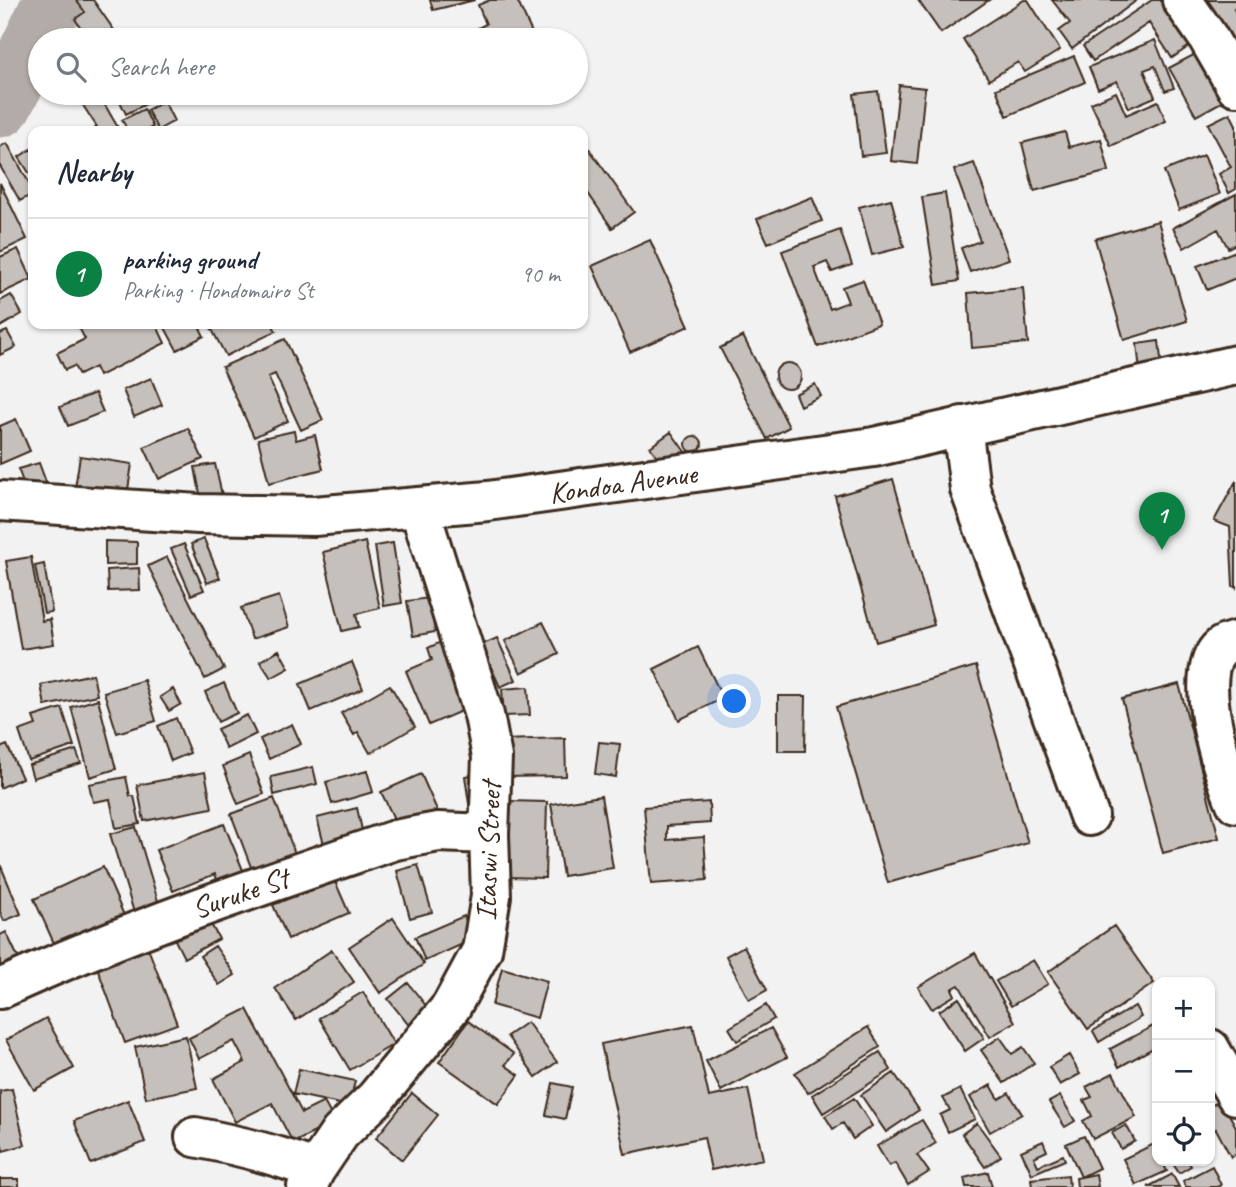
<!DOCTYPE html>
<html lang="en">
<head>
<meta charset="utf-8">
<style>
  :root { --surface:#fff; --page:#f6f6f7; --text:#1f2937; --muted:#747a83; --line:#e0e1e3; --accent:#0b8043 }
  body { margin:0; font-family:Caveat,sans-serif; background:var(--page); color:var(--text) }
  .controls { position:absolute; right:21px; bottom:21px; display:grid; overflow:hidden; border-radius:14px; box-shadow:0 2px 5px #0004 }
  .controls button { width:63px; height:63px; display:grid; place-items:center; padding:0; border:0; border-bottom:2px solid var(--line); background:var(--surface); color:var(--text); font:35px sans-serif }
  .you { position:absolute; left:735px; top:702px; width:24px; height:24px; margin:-18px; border:5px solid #fff; border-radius:50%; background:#1a73e8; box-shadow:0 0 0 10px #1a73e833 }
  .badge { display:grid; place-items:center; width:46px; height:46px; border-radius:50%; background:var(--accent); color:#fff; font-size:23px; font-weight:700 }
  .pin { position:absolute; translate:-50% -58px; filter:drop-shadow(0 2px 4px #0008) }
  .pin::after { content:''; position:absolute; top:37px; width:24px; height:21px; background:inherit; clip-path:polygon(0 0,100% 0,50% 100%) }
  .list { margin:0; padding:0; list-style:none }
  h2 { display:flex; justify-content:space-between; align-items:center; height:91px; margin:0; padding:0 28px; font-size:30px }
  h2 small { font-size:23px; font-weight:400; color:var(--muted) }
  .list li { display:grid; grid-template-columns:46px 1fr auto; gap:21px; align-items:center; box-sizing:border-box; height:112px; padding:0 28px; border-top:2px solid var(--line) }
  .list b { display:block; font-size:26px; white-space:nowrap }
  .list p { margin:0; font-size:23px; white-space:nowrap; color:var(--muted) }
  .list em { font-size:23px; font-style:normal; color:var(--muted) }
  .icon { flex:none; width:38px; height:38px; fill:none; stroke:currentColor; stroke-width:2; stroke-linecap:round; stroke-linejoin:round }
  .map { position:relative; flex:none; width:1236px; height:1187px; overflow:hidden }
  .search { position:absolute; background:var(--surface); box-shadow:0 2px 5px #0004; left:28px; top:28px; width:560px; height:77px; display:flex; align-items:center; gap:18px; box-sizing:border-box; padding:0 24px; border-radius:38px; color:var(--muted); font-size:26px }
  .panel { position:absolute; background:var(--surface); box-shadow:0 2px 5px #0004; left:28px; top:126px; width:560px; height:203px; border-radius:14px }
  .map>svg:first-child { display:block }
</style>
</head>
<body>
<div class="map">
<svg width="1236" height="1187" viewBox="0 0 1236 1187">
  <rect width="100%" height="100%" fill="#f3f2f2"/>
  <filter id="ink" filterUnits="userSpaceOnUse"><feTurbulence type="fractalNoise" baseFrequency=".0143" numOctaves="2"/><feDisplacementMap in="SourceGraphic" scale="14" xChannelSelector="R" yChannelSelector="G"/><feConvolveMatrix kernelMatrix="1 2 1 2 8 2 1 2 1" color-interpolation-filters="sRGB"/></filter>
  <g filter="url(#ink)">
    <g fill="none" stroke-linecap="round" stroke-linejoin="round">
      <!-- river -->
      <path stroke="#b2aba7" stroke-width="61" d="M0 107 18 75 54 0"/>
    </g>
    <!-- building -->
    <path fill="#c6c0bd" stroke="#3b2a1e" stroke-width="2" d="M76 0H93L121 40H89L75 19 85 12Z
      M430 0H475L433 10Z
      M490 0H517L533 35 520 40H484L478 28 486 24 478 5Z
      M918 0H989L941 33Z
      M1024 0H1028L1060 50 1025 72 1018 62 989 80 963 39Z
      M1052 0H1137L1072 49 1059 31 1070 23Z
      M1152 0H1161L1191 45 1172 58 1149 23 1093 61 1083 46Z
      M1197 0H1236V8L1234 9 1236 13V41L1226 47Z
      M1155 40 1174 88 1165 91 1155 66 1144 70 1155 97 1129 108 1117 81 1098 89 1089 67Z
      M1201 51 1227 99 1196 116 1169 68Z
      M1074 56 1085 82 1007 116 996 89Z
      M899 85 925 88 917 164 891 161Z
      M878 91 886 153 861 156 854 94Z
      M1116 92 1126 115 1158 101 1166 121 1111 146 1091 103Z
      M75 93H98L120 131H91L97 127Z
      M116 93H156L158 98 126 114Z
      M164 101 174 121 158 130 147 110Z
      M144 109 153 127 145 131H128L122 120Z
      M1230 113 1236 125V189L1229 193 1219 174 1231 167 1208 124Z
      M1065 132 1069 147 1101 139 1109 171 1034 191 1022 143Z
      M583 140 634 212 612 228 583 186Z
      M7 143 33 190V194L20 201 0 166V147Z
      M31 149 33 153V179L19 157Z
      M1204 155 1220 194 1179 210 1164 171Z
      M974 163 1009 259 970 272 961 248 980 241 954 170Z
      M0 183 27 239 0 252Z
      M945 193 959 281 936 285 922 197Z
      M1236 194V244L1228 248 1218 229 1184 248 1173 228Z
      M812 197 822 221 768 243 757 219Z
      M891 199 904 247 872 255 859 207Z
      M1158 221 1187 321 1124 340 1095 239Z
      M840 230 852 265 832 272 827 262 814 267 830 309 848 302 842 287 863 280 879 324 818 347 782 251Z
      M650 240 689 326 630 352 592 266Z
      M18 249 32 279 0 294V257Z
      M1236 251V278L1207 290 1197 266Z
      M1023 288 1028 343 972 348 968 293Z
      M11 295 22 314 0 327V301Z
      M77 324H156L165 343 99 376 95 367 79 375 74 366 65 370 57 353 85 339Z
      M163 324H198L204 336 177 350Z
      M209 324H272L276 331 226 356Z
      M7 331 16 347 0 355V334Z
      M743 336 789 427 767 439 720 348Z
      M285 339 323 420 301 430 275 374 268 377 288 421 254 437 222 367Z
      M1159 341 1162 369 1140 371 1137 344Z
      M775 376a13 13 0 1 1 26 0a13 13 0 1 1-26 0Z
      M151 378 162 405 134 417 123 390Z
      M815 384 821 396 800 406 795 394Z
      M95 393 103 412 68 426 60 407Z
      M16 419 30 451 0 464V426Z
      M188 428 203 459 159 479 144 447Z
      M294 431 296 440 315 435 323 469 269 483 258 439Z
      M671 432 693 463 666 469 650 447Z
      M686 444a8 8 0 1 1 16 0a8 8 0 1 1-16 0Z
      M80 456 132 464 127 496 75 488Z
      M39 463 47 485 27 492 18 469Z
      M215 464 222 495 201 499 195 467Z
      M893 479 934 625 876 642 835 496Z
      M1236 481V588L1233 586 1230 527 1214 521Z
      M204 539 220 578 207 583 191 544Z
      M105 541 137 542V564L105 565Z
      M365 542 380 608 356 614 359 627 342 631 323 552Z
      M393 543 402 603 384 606 375 546Z
      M184 544 204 590 191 595 171 549Z
      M31 557 42 621 50 619 54 644 21 649 6 561Z
      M167 557 224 669 205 679 148 566Z
      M44 564 52 612 44 613 35 566Z
      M139 568 140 590 108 591 107 570Z
      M279 596 289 627 252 639 241 608Z
      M429 598 435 632 413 636 407 601Z
      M543 622 559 654 521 673 505 641Z
      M497 638 516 680 500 687 481 645Z
      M445 640 473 706 429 725 406 671 432 660 428 648Z
      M698 647 723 698 679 720 654 669Z
      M279 650 289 668 271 678 260 661Z
      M352 662 363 689 311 711 300 684Z
      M976 666 1028 843 888 883 836 707Z
      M93 674 97 695 45 706 41 685Z
      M144 680 156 721 117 733 104 692Z
      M224 683 237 713 218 722 205 692Z
      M1179 684 1219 838 1163 853 1122 699Z
      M390 685 415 727 370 753 358 732 354 735 341 713Z
      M528 687 530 715 504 716 502 689Z
      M173 689 181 704 169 711 160 697Z
      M778 696H806L805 751H778Z
      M98 699 116 769 90 777 71 707Z
      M62 708 74 746 29 761 19 731 36 725 33 717Z
      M247 715 256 734 226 749 217 729Z
      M176 718 190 753 171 761 158 726Z
      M292 724 301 744 269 759 260 739Z
      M565 738 566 776 503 777 502 740Z
      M599 742 620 744 616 777 595 774Z
      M7 745 22 778 0 788V748Z
      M76 750 81 763 33 778 29 765Z
      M249 755 264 794 238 804 223 766Z
      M313 767 317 784 274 795 271 777Z
      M367 771 373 792 332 804 326 782Z
      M205 772 212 808 144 821 137 785Z
      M421 774 437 810 398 827 381 792Z
      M479 774 483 801 469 804 465 776Z
      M126 777 130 796H134L140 824 116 828 110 799 93 802 89 784Z
      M601 796 613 868 563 876 551 804Z
      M274 798 297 859 254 875 231 814Z
      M508 801 547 802 545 878 507 877Z
      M709 802 710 823 667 826V840L704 837 707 880 651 884 644 807Z
      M357 808 365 843 326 852 317 818Z
      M224 824 245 875 219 885 215 874 173 891 156 850Z
      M136 827 161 911 136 919 110 834Z
      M0 864 21 914 4 921 0 912Z
      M418 865 432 912 410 918 397 871Z
      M103 867 126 920 57 950 34 899Z
      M334 879 349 913 288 939 273 905Z
      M206 915 219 939 184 958 172 934Z
      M464 916 474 939 425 961 415 937Z
      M393 918 424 964 380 993 349 947Z
      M1114 926 1154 983 1088 1029 1048 972Z
      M6 932 24 970 0 973V935Z
      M215 946 235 975 219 985 200 956Z
      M744 946 767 990 749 1000 726 956Z
      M148 948 177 1024 125 1043 97 967Z
      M332 950 354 982 296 1020 275 988Z
      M975 953 1015 1022 990 1037 959 985 952 989 955 995 932 1009 918 987Z
      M1033 960 1048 984 1011 1006 996 981Z
      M502 968 547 981 537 1018 492 1005Z
      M408 983 431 1012 411 1028 388 999Z
      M363 992 394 1044 350 1070 319 1018Z
      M959 998 984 1038 965 1051 939 1011Z
      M766 1005 774 1019 737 1041 729 1028Z
      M1135 1006 1141 1017 1099 1042 1093 1031Z
      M247 1009 302 1113 324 1102 335 1122 293 1143 272 1103 235 1122 213 1079 245 1062 234 1041 199 1059 189 1038Z
      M46 1018 74 1068 34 1090 6 1040Z
      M468 1021 514 1054 505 1065 519 1075 498 1104 439 1062Z
      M527 1022 557 1062 536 1077 507 1036Z
      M1157 1024V1046L1119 1067 1110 1049Z
      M693 1025 709 1097 748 1089 763 1159 711 1170 704 1137 625 1154 601 1044Z
      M868 1027 880 1047 808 1093 795 1073Z
      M771 1028 787 1057 721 1091 706 1061Z
      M186 1036 197 1088 146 1098 135 1047Z
      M1000 1037 1012 1054 1023 1047 1034 1063 1004 1083 981 1050Z
      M880 1052 891 1070 823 1113 812 1095Z
      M1069 1055 1080 1074 1060 1085 1049 1067Z
      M299 1069 355 1081 349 1106 293 1094Z
      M894 1073 919 1110 886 1132 861 1095Z
      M1113 1073 1136 1117 1093 1139 1083 1121 1092 1116 1084 1100 1092 1097 1086 1087Z
      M553 1083 572 1087 565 1119 546 1115Z
      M991 1085 999 1099 1009 1093 1022 1114 990 1132 970 1097Z
      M12 1089 25 1145 3 1151 0 1137V1091Z
      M960 1089 975 1119 948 1132 940 1115 950 1110 943 1098Z
      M412 1093 438 1115 402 1160 376 1138Z
      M1060 1096 1075 1121 1065 1127 1049 1102Z
      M854 1098 872 1126 853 1139 843 1123 833 1129 825 1116Z
      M128 1100 145 1142 91 1164 74 1121Z
      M1221 1100 1236 1127V1154L1231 1157 1216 1129 1210 1133V1106Z
      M922 1120 936 1143 917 1155 929 1172 908 1185 895 1163 889 1166 877 1146Z
      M977 1123 1001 1156 985 1167 962 1134Z
      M1126 1125 1135 1141 1121 1149 1112 1133Z
      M1084 1136 1099 1168 1081 1177 1066 1144Z
      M1043 1141 1047 1151 1034 1157 1038 1166 1063 1155 1065 1160 1032 1174 1021 1151Z
      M1154 1144 1157 1151V1161H1162L1167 1171 1136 1185 1123 1159Z
      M1171 1161H1188L1191 1166 1179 1173Z
      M1212 1166 1221 1185 1217 1187H1186L1183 1181Z
      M988 1172 992 1187H966L964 1178Z
      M1096 1174 1098 1187H1077L1076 1178Z
      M1172 1174 1179 1187H1148L1171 1175Z
      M1068 1175 1069 1187H1032L1031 1179Z
      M0 1179H19V1187H0Z"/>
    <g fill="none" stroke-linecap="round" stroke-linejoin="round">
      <defs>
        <path id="minor" d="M1182 0 1207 36 1236 86
          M962 426 970 489 1089 816
          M0 501 199 514 314 516 488 501 874 447 1236 365
          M1236 641C1232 642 1225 644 1221 647 1190 673 1223 772 1236 803
          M0 989C128 930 262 885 395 840L438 832 489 834
          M1210 1049 1236 1095
          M195 1137C236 1145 276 1154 315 1170
          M307 1187 315 1170 340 1133 375 1099 451 1007 482 950 491 896 489 834 492 757 484 715 419 507"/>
      </defs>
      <!-- minor casing -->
      <use href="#minor" stroke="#3b2a1e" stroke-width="44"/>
      <!-- minor -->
      <use href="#minor" stroke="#fff" stroke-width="38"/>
    </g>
  </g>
  <g text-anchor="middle" stroke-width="7" stroke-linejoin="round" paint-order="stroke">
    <!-- street labels -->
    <g font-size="30" fill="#3b2a1e" stroke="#fff">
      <text transform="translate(623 483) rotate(-8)" y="10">Kondoa Avenue</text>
      <text transform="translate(488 851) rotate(-88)" y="10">Itaswi Street</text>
      <text transform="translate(240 893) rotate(-19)" y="10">Suruke St</text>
    </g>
  </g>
</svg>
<div class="controls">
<button>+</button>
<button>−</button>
<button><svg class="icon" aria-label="locate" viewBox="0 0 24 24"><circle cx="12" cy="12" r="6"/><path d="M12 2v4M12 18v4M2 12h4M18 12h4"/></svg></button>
</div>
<div class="you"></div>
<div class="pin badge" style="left:1162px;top:550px">1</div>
<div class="search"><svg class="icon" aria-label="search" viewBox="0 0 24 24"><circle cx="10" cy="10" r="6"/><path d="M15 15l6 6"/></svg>Search here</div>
<section class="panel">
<h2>Nearby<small></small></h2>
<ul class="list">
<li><span class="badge">1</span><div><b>parking ground</b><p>Parking · Hondomairo St</p></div><em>90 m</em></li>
</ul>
</section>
</div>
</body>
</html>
